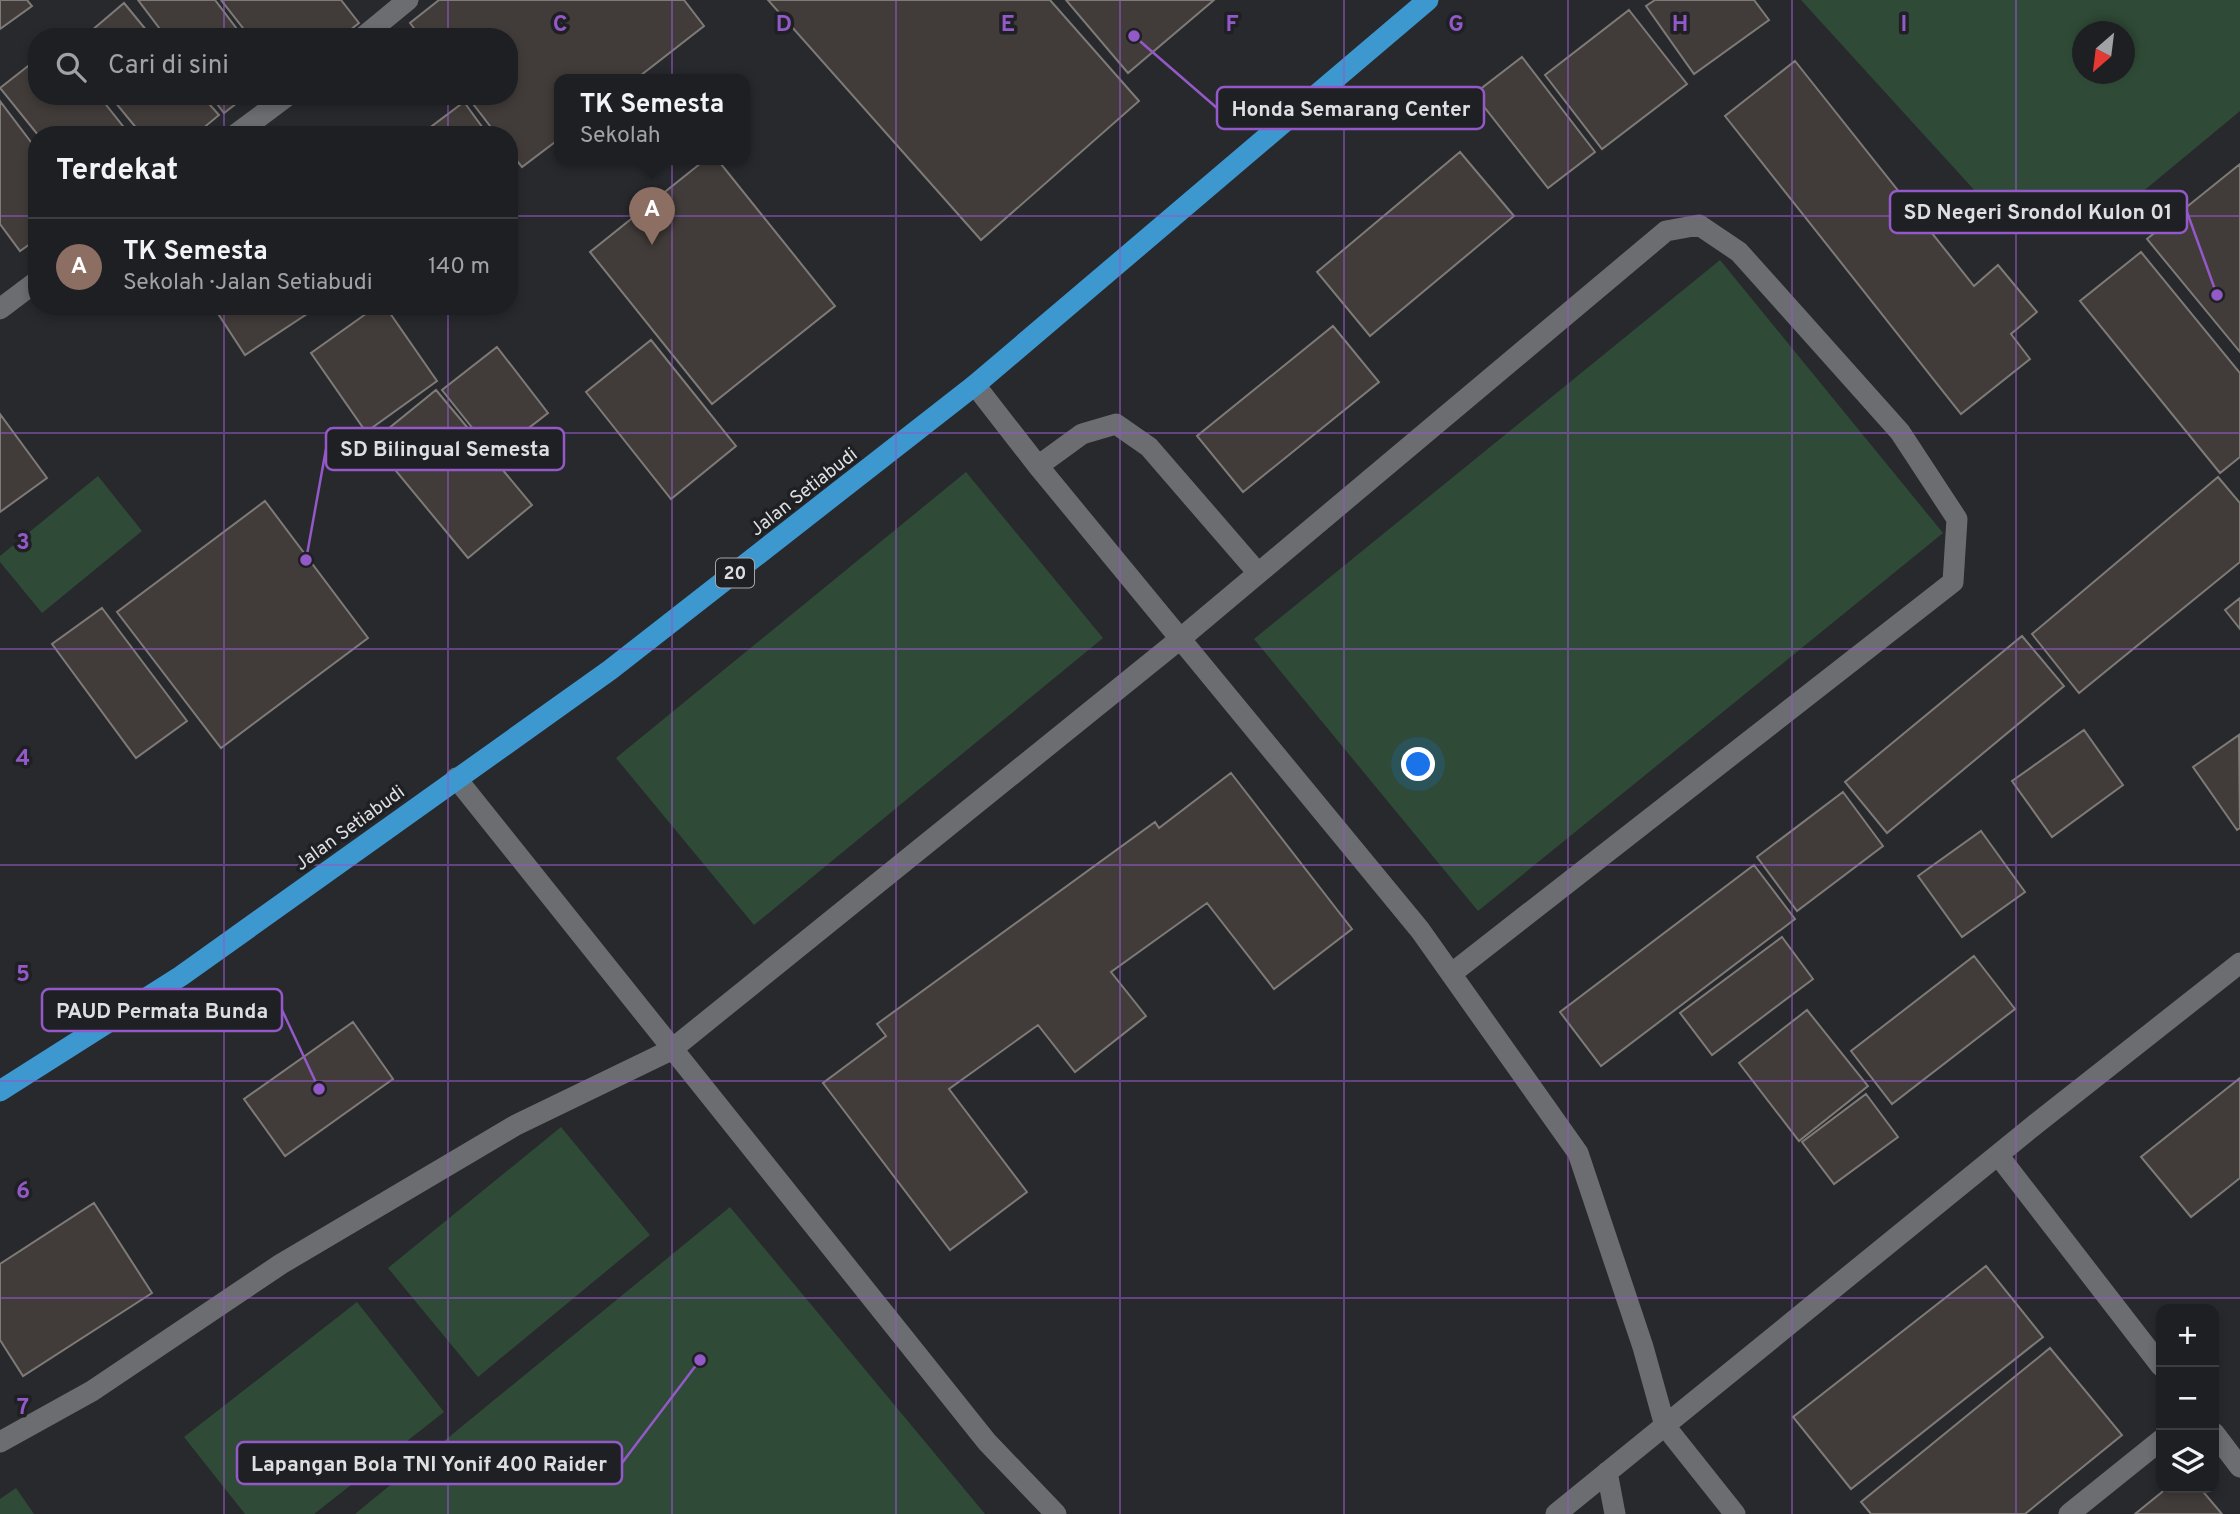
<!DOCTYPE html>
<html lang="id">
<head>
<meta charset="utf-8">
<style>
  :root { --surface:#1e1f22; --page:#2b2c2f; --text:#f1f3f6; --muted:#a1a2a5; --line:#3c3d40; --accent:#0b8043 }
  body { margin:0; font-family:Overpass,sans-serif; background:var(--page); color:var(--text) }
  .controls { position:absolute; right:21px; bottom:21px; display:grid; overflow:hidden; border-radius:14px; box-shadow:0 4px 10px #0003 }
  .controls button { width:63px; height:63px; display:grid; place-items:center; padding:0; border:0; border-bottom:2px solid var(--line); background:var(--surface); color:var(--text); font:35px sans-serif }
  .compass { position:absolute; left:2072px; top:21px; width:63px; height:63px; border-radius:50%; background:var(--surface); box-shadow:0 4px 10px #0003; rotate:208deg }
  .you { position:absolute; left:1419px; top:765px; width:24px; height:24px; margin:-18px; border:5px solid #fff; border-radius:50%; background:#1a73e8; box-shadow:0 0 0 10px #1a73e833 }
  .badge { display:grid; place-items:center; width:46px; height:46px; border-radius:50%; background:var(--accent); color:#fff; font-size:23px; font-weight:700 }
  .pin { position:absolute; translate:-50% -58px; filter:drop-shadow(0 2px 4px #0008) }
  .pin::after { content:''; position:absolute; top:37px; width:24px; height:21px; background:inherit; clip-path:polygon(0 0,100% 0,50% 100%) }
  .popup { position:absolute; left:554px; top:74px; width:196px; height:91px; box-sizing:border-box; display:grid; place-content:center; border-radius:14px; background:var(--surface); filter:drop-shadow(0 2px 5px #0005); font-size:23px; white-space:nowrap; color:var(--muted) }
  .popup b { font-size:26px; color:var(--text) }
  .popup::after { content:''; position:absolute; left:50%; top:100%; margin-left:-14px; border:14px solid transparent; border-top-color:var(--surface) }
  .list { margin:0; padding:0; list-style:none }
  h2 { display:flex; justify-content:space-between; align-items:center; height:91px; margin:0; padding:0 28px; font-size:30px }
  h2 small { font-size:23px; font-weight:400; color:var(--muted) }
  .list li { display:grid; grid-template-columns:46px 1fr auto; gap:21px; align-items:center; box-sizing:border-box; height:98px; padding:0 28px; border-top:2px solid var(--line) }
  .list b { display:block; font-size:26px; white-space:nowrap }
  .list p { margin:0; font-size:23px; white-space:nowrap; color:var(--muted) }
  .list em { font-size:23px; font-style:normal; color:var(--muted) }
  .icon { flex:none; width:38px; height:38px; fill:none; stroke:currentColor; stroke-width:2; stroke-linecap:round; stroke-linejoin:round }
  .map { position:relative; flex:none; width:2240px; height:1514px; overflow:hidden }
  .search { position:absolute; background:var(--surface); box-shadow:0 4px 10px #0003; left:28px; top:28px; width:490px; height:77px; display:flex; align-items:center; gap:18px; box-sizing:border-box; padding:0 24px; border-radius:28px; color:var(--muted); font-size:26px }
  .panel { position:absolute; background:var(--surface); box-shadow:0 4px 10px #0003; left:28px; top:126px; width:490px; height:189px; border-radius:28px }
  .map>svg:first-child { display:block }
</style>
</head>
<body>
<div class="map">
<svg width="2240" height="1514" viewBox="0 0 2240 1514">
  <rect width="100%" height="100%" fill="#28292d"/>
  <!-- green -->
  <path fill="#2f4b37" fill-rule="evenodd" d="M1801 0H2240V111L2129 203 2008 227ZM2082 32H2124V74H2082Z
    M1720 260 1943 533 1478 911 1254 639Z
    M966 472 1103 638 754 925 616 758Z
    M98 476 142 531 42 613 0 562V556Z
    M561 1127 650 1235 478 1377 388 1268Z
    M730 1207 985 1514H355Z
    M357 1302 444 1412 314 1514H245L184 1437Z
    M16 1488 34 1514H0V1499Z"/>
  <!-- building -->
  <path fill="#413c3a" stroke="#7e7a77" stroke-width="2" d="M0 0H27L32 6 0 29Z
    M138 0H215L243 37H166Z
    M221 0H341L359 23 341 37H250Z
    M439 0H684L704 26 636 79H559V139L522 167 509 151V135H497L467 96H509V37H421L410 23Z
    M768 0H1050L1139 101 981 240Z
    M1066 0H1214L1128 73Z
    M1655 0H1754L1769 20 1694 74 1646 6Z
    M124 3 152 37H84Z
    M1629 10 1687 84 1602 149 1545 75Z
    M1522 57 1595 152 1548 188 1474 94Z
    M37 59V96H99L130 135H38L0 88Z
    M1795 61 1974 286 1998 265 2037 312 2011 334 2030 359 1961 414 1725 116Z
    M110 96H202L219 115 195 135H142Z
    M211 96H246L224 113Z
    M0 101 37 150V239L20 251 0 224Z
    M464 102 488 135H420Z
    M1460 152 1514 216 1370 336 1317 272Z
    M706 159H717L835 306 712 404 590 252Z
    M2240 164V352L2147 239Z
    M2141 252 2240 373V457L2220 473 2080 301Z
    M213 306H319L245 355Z
    M377 306H385L437 381 366 432 311 353Z
    M1333 326 1379 382 1243 492 1197 436Z
    M651 340 736 446 671 499 586 392Z
    M497 347 548 413 494 455 442 390Z
    M436 390 532 505 468 558 372 442Z
    M0 414 47 478 0 512Z
    M2218 477 2240 503V562L2079 693 2032 634Z
    M265 501 368 638 221 748 117 612Z
    M2240 598V629L2225 610Z
    M102 608 187 721 136 758 52 644Z
    M2022 636 2064 686 1887 833 1845 782Z
    M2084 730 2123 785 2052 837 2012 781Z
    M2239 735 2240 828 2237 830 2193 767Z
    M1231 773 1352 929 1274 989 1207 903 1111 972 1146 1016 1075 1072 1038 1025 949 1089 1027 1192 950 1250 823 1083 886 1036 877 1024 1155 822 1159 828Z
    M1843 792 1883 846 1797 911 1757 857Z
    M1981 831 2025 892 1962 937 1918 876Z
    M1754 865 1795 919 1601 1066 1560 1012Z
    M1782 937 1813 979 1712 1055 1680 1013Z
    M1974 956 2015 1009 1892 1104 1851 1051Z
    M1807 1010 1868 1086 1799 1141 1739 1063Z
    M353 1022 393 1079 285 1156 244 1099Z
    M2240 1078V1178L2191 1217 2141 1157Z
    M1866 1094 1898 1137 1834 1184 1802 1142Z
    M94 1203 152 1293 23 1376 0 1340V1264Z
    M1986 1266 2043 1337 1851 1489 1793 1417Z
    M2050 1348 2122 1435 2025 1514H1871L1861 1502Z
    M2167 1488H2200L2222 1514H2135Z"/>
  <g fill="none" stroke-linecap="round" stroke-linejoin="round">
    <!-- lane -->
    <path stroke="#6c6d71" stroke-width="21" d="M975 385 1038 466 1420 930 1578 1153 1643 1347 1665 1426 1735 1514
      M1038 466 1082 434 1116 424 1149 447 1258 573
      M456 778 987 1442 1056 1514
      M1998 1155 2161 1366
      M2214 1433 2240 1467
      M0 1442 92 1391 281 1264 516 1125 671 1050 1180 639 1666 231 1699 225 1739 252 1900 432 1957 519 1953 582 1451 974
      M1607 1472 1615 1514
      M1556 1514 2037 1123 2240 963
      M2069 1514 2161 1440"/>
    <!-- street -->
    <path stroke="#6c6d71" stroke-width="21" d="M363 37 408 0
      M235 135 287 96
      M0 309 37 281"/>
    <!-- highway -->
    <path stroke="#3d98d0" stroke-width="21" d="M0 1091 181 976 610 670 975 385 1428 0"/>
  </g>
  <!-- grid -->
  <path fill="none" stroke="#9459c8" stroke-width="2" stroke-opacity="0.55" d="M224 0V37M448 0V37M672 0V1514M896 0V1514M1120 0V1514M1344 0V1514M1568 0V1514M1792 0V1514M2016 0V1514M224 96V135M448 96V135M0 216H37M509 216H2240M224 306V1514M448 306V1514M0 433H2240M0 649H2240M0 865H2240M0 1081H2240M0 1298H2240"/>
  <g text-anchor="middle" stroke-width="7" stroke-linejoin="round" paint-order="stroke">
    <!-- shield labels -->
    <rect fill="#1f2023" stroke="#a5a6a8" stroke-width="2" x="716" y="558.5" width="38" height="29" rx="5"/>
    <g font-size="18" font-weight="bold" fill="#dedfe1">
      <text x="735" y="579">20</text>
    </g>
    <!-- street labels -->
    <g font-size="19" fill="#dedfe1" stroke="#1f2023">
      <text transform="translate(803 491) rotate(-38)" y="7">Jalan Setiabudi</text>
      <text transform="translate(349 827) rotate(-36)" y="7">Jalan Setiabudi</text>
    </g>
  </g>
  <g font-size="23" text-anchor="middle" font-weight="bold" fill="#9459c8" stroke="#1f2023" stroke-width="7" stroke-linejoin="round" paint-order="stroke">
    <text x="560" y="31">C</text>
    <text x="784" y="31">D</text>
    <text x="1008" y="31">E</text>
    <text x="1232" y="31">F</text>
    <text x="1456" y="31">G</text>
    <text x="1680" y="31">H</text>
    <text x="1904" y="31">I</text>
    <text x="23" y="549">3</text>
    <text x="23" y="765">4</text>
    <text x="23" y="981">5</text>
    <text x="23" y="1198">6</text>
    <text x="23" y="1414">7</text>
  </g>
  <!-- callouts -->
  <path fill="none" stroke="#9459c8" stroke-width="2.5" d="M1134 36L1217 108M2217 295L2187 212M306 560L326 449M319 1089L282 1010M700 1360L622 1463"/>
  <g fill="#9459c8" stroke="#1f2023" stroke-width="2.5">
    <circle cx="1134" cy="36" r="7"/>
    <circle cx="2217" cy="295" r="7"/>
    <circle cx="306" cy="560" r="7"/>
    <circle cx="319" cy="1089" r="7"/>
    <circle cx="700" cy="1360" r="7"/>
  </g>
  <g fill="#1f2023" stroke="#9459c8" stroke-width="2.5">
    <rect x="1217" y="87" width="267" height="42" rx="7"/>
    <rect x="1890" y="191" width="297" height="42" rx="7"/>
    <rect x="326" y="428" width="238" height="42" rx="7"/>
    <rect x="42" y="989" width="240" height="42" rx="7"/>
    <rect x="237" y="1442" width="385" height="42" rx="7"/>
  </g>
  <g font-size="21" text-anchor="middle" font-weight="bold" fill="#dedfe1">
    <text x="1351" y="116">Honda Semarang Center</text>
    <text x="2038" y="219">SD Negeri Srondol Kulon 01</text>
    <text x="445" y="456">SD Bilingual Semesta</text>
    <text x="162" y="1018">PAUD Permata Bunda</text>
    <text x="429" y="1471">Lapangan Bola TNI Yonif 400 Raider</text>
  </g>
</svg>
<div class="controls">
<button>+</button>
<button>−</button>
<button><svg class="icon" aria-label="layers" viewBox="0 0 24 24"><path d="M12 4l9 5-9 5-9-5zM3 14l9 5 9-5"/></svg></button>
</div>
<svg class="compass" viewBox="-18 -18 36 36"><path d="M0-13l5 13h-10z" fill="#e53935"/><path d="M0 13l5-13h-10z" fill="#a1a2a5"/></svg>
<div class="you"></div>
<div class="pin badge" style="left:652px;top:245px;background:#8d6e63">A</div>
<div class="popup"><b>TK Semesta</b>Sekolah</div>
<div class="search"><svg class="icon" aria-label="search" viewBox="0 0 24 24"><circle cx="10" cy="10" r="6"/><path d="M15 15l6 6"/></svg>Cari di sini</div>
<section class="panel">
<h2>Terdekat<small></small></h2>
<ul class="list">
<li><span class="badge" style="background:#8d6e63">A</span><div><b>TK Semesta</b><p>Sekolah · Jalan Setiabudi</p></div><em>140 m</em></li>
</ul>
</section>
</div>
</body>
</html>
